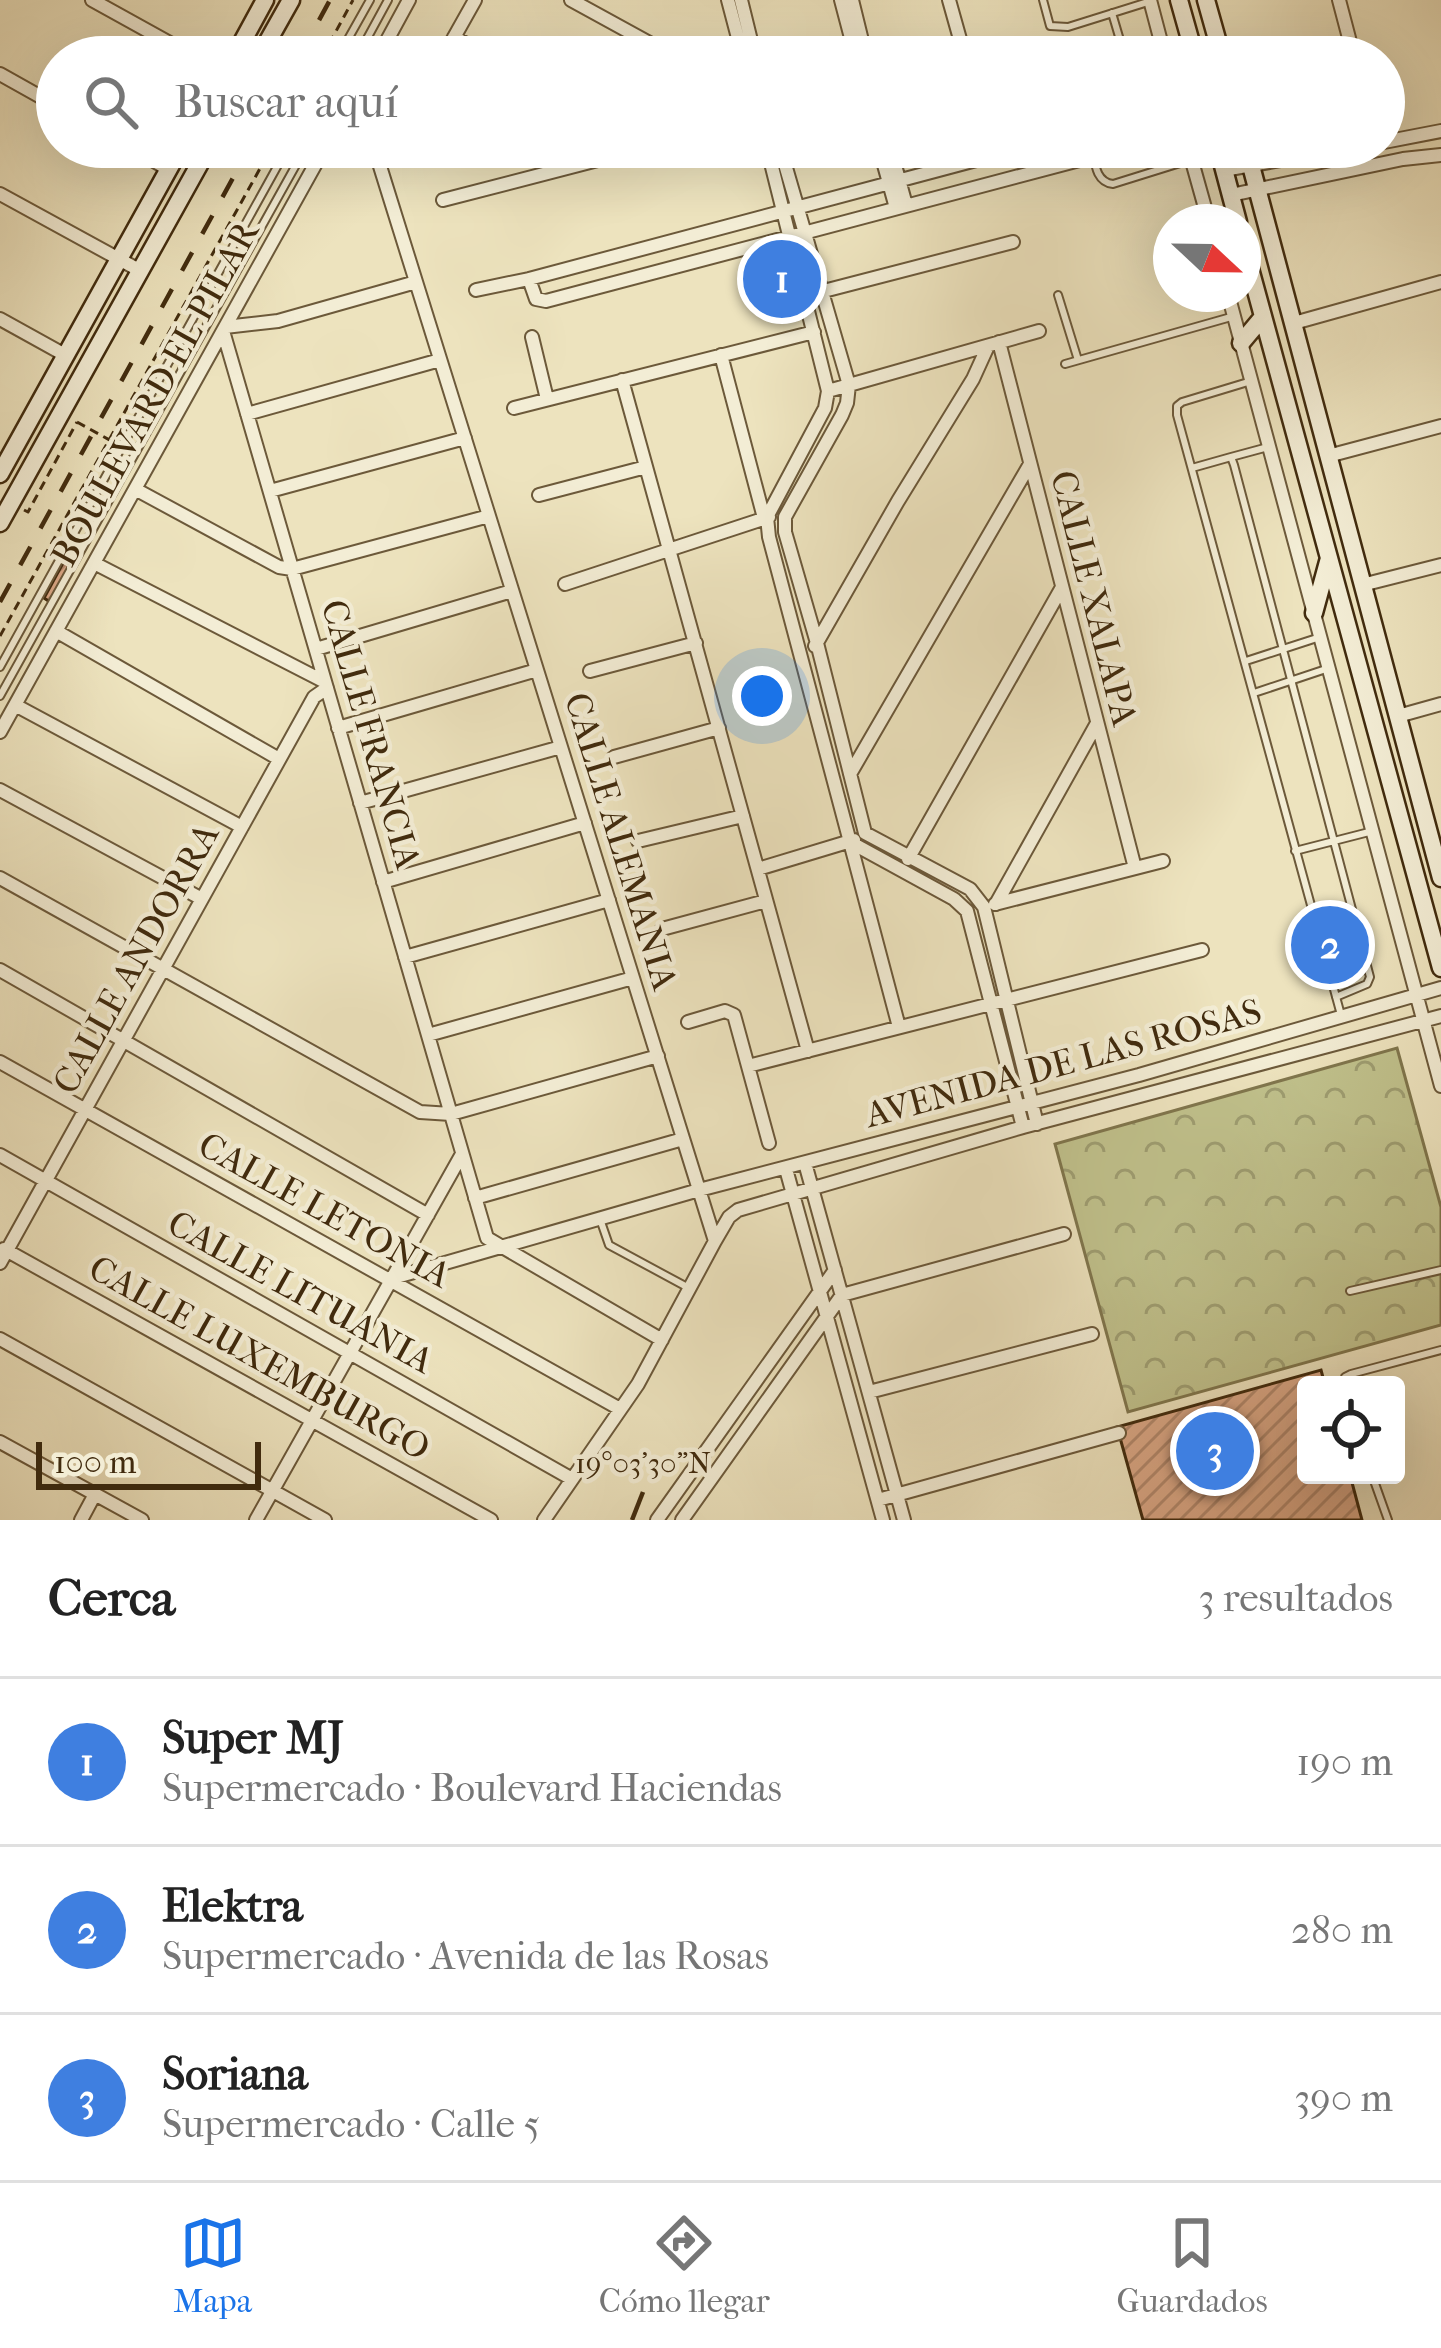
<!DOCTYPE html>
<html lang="es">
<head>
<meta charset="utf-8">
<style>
  :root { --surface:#fff; --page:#f6f6f6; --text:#222; --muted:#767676; --line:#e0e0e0; --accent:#1a73e8 }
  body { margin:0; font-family:"IM FELL French Canon",serif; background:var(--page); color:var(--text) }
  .controls { position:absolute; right:36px; bottom:36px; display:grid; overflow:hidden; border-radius:12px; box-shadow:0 12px 48px #0002 }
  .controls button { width:108px; height:108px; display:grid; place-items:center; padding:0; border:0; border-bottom:3px solid var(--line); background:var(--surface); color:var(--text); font:60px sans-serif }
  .compass { position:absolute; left:1153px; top:204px; width:108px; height:108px; border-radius:50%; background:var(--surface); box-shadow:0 12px 48px #0002; rotate:112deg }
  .scale { position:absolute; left:36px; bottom:30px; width:225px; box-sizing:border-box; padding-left:12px; border:6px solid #412b0e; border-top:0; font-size:33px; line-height:42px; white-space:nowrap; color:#412b0e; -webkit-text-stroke:9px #f3edd5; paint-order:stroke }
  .you { position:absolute; left:762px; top:696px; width:42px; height:42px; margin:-30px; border:9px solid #fff; border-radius:50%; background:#1a73e8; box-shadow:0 0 0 18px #1a73e833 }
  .badge { display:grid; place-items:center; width:78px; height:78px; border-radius:50%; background:var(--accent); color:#fff; font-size:39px; font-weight:700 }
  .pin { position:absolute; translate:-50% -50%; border:6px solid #fff; box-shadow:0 3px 12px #0006 }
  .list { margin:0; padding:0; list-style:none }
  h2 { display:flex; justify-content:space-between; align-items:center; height:156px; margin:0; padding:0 48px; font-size:51px }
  h2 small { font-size:39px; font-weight:400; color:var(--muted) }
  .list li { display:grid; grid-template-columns:78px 1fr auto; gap:36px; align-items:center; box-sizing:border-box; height:168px; padding:0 48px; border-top:3px solid var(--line) }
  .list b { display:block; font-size:45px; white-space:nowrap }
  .list p { margin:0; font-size:39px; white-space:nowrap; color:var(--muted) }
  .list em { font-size:39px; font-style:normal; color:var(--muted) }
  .icon { flex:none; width:66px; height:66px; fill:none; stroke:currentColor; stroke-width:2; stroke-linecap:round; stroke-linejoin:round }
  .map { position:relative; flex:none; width:1441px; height:1520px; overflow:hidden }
  .search { position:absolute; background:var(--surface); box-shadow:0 12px 48px #0002; left:36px; right:36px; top:36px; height:132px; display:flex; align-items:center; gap:30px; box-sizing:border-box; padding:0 42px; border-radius:66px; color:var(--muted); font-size:45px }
  .sheet { height:660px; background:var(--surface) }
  nav { display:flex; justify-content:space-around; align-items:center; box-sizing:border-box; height:168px; border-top:3px solid var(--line); background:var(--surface); font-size:33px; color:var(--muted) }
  nav a { display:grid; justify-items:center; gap:6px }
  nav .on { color:var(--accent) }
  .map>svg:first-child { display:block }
</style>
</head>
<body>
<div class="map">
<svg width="1441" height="1520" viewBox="0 0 1441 1520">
  <defs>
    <pattern id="park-crowns" width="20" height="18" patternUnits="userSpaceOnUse" patternTransform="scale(3)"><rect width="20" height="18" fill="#c0c18c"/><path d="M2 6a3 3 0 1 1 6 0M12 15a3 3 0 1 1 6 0" fill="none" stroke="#9e9d71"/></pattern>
    <pattern id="building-hatch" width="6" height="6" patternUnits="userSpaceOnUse" patternTransform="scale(3)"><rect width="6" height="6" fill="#daa786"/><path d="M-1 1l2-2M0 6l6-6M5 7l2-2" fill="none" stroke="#b2886c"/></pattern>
  </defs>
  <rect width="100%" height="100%" fill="#ede3be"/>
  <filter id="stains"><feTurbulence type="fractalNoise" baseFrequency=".00167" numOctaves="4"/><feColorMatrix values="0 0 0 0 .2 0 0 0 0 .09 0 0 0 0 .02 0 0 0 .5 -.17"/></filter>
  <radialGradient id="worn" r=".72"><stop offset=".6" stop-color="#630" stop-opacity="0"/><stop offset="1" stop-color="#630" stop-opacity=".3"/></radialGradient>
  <!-- park -->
  <path fill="url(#park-crowns)" stroke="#80764d" stroke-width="3" d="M1397 1048 1441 1207V1325L1128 1412 1055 1144Z"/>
  <!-- building -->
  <path fill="url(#building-hatch)" stroke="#412b0e" stroke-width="3" d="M69 552 76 555 50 602 44 598Z
    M1321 1370 1325 1385H1306V1475H1350L1362 1520H1143L1117 1427Z"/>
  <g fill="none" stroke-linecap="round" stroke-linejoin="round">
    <defs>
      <path id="lane" d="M1043 0 1050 26 1068 27 1148 2
        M1112 13 1125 57
        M338 57 370 0
        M357 57 388 0
        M1092 147C1095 162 1095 182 1113 184L1190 160
        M1058 295 1078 360
        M1065 364 1231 317
        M1248 382 1182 402 1177 406V415L1341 1015
        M1231 457 1268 447
        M1192 468 1231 457 1234 465 1370 977 1367 984 1336 997
        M1246 661 1317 638
        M0 667 288 147
        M1254 693 1329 668
        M0 696 306 147
        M1295 851 1369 832
        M600 1219 609 1245 687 1287
        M1350 1291 1441 1270
        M1346 1385 1345 1377 1351 1374 1441 1350
        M1372 1475 1388 1520"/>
      <path id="street" d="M92 0 195 57
        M571 0 675 57
        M728 0 743 57
        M741 0 755 57
        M841 0 856 57
        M852 0 866 57
        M949 0 965 57
        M1150 0 1165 57
        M1339 0 1354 57
        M454 37 488 57
        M378 57 409 0
        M443 57 475 0
        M0 74 57 106
        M1384 142 1441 131
        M130 147 168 169
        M374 147 715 1241
        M767 147 828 391 825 408 767 517 769 537 850 842 954 899 967 911 1023 1127
        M780 147 849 385 847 403 842 415 785 517V532L817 643 865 833 970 889 984 907 1037 1124
        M879 147 896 208
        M890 147 906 205
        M1188 147 1209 222
        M1224 170 1354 147
        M0 194 139 270
        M1231 195 1403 159 1441 155
        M443 200 648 147
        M529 279 536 299 546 301 1129 147
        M476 290 529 279 1025 147
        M816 293 1013 242
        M1228 294 1441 1086
        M0 319 65 355
        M1294 323 1441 282
        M225 327 278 321 416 282
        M223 331 487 1238 662 1340
        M532 337 547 399
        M999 342 1135 868
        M721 355 764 518
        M622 380 808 1051
        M828 391 1039 331
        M514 408 814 332
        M247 414 440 360
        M1328 456 1441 426
        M135 489 279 567 292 569 489 516
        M270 491 465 438
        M539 495 646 467
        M94 563 325 682
        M565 584 769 517
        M1362 585 1441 565
        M56 631 279 759
        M815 646 898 501 973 379 988 346
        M316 649 512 591
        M590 671 696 643
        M15 705 242 827
        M1398 716 1441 704
        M338 728 537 670
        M0 732 325 147
        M614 757 719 728
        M850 774 1030 464
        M0 790 202 899
        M360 803 561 747
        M638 841 743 816
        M850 842 899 1027
        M908 859 1061 589
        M758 869 854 840
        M0 878 420 1112 451 1114 658 1056
        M383 882 585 823
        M995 904 1163 861
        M996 904 1096 725
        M662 929 766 901
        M405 957 609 900
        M0 970 428 1215
        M688 1022 725 1011 734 1015 769 1143
        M428 1035 633 978
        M0 1062 620 1409
        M748 1066 1202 950
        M0 1155 572 1479
        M805 1163 904 1520
        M786 1169 883 1520
        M475 1198 683 1139
        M4 1249 491 1520
        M0 1263 314 697 327 688
        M393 1278 699 1190 1139 1075 1441 988
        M0 1339 325 1520
        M869 1392 1092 1334
        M0 1442 142 1520
        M878 1500 1119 1433
        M81 1520 95 1494
        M256 1520 462 1154
        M544 1520 638 1384 715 1241 729 1217 738 1210 1023 1127 1441 1016
        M657 1520 835 1270
        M682 1520 842 1295 1064 1234"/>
      <path id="secondary" d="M1179 0 1195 57
        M1206 0 1222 57
        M234 57 265 0
        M259 57 291 0
        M1218 147 1238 222
        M1246 147 1441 878
        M1243 243 1441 968
        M1241 343 1262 318
        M0 474 181 147
        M0 523 209 147
        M1314 613 1329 558"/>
    </defs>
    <!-- lane casing -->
    <use href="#lane" stroke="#6c593a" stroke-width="10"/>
    <!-- street casing -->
    <use href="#street" stroke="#6c593a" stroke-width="16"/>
    <!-- secondary casing -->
    <use href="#secondary" stroke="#412b0e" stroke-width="21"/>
    <!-- path -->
    <path stroke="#412b0e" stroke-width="3" stroke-dasharray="9 6" stroke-linecap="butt" d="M322 57 353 0
      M24 510 28 512 77 422
      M0 636 272 147"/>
    <!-- lane -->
    <use href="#lane" stroke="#f3edd5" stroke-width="6"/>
    <!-- street -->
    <use href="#street" stroke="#f3edd5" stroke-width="12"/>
    <!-- secondary -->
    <use href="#secondary" stroke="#f3edd5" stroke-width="16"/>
    <!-- rail -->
    <path stroke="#412b0e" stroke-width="4.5" stroke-dasharray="21 21" stroke-linecap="butt" d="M299 57 330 0
      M0 602 250 147"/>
    <!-- path-bridge -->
    <path stroke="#412b0e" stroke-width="3" stroke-dasharray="9 6" stroke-linecap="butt" d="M77 422 126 449"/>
  </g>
  <!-- ticks -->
  <path fill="none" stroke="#412b0e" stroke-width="4.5" d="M632 1520 643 1492"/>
  <g text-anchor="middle" stroke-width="9" stroke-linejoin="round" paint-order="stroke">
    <!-- street labels -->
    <g font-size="36" fill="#412b0e" stroke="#f3edd5">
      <text transform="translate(154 393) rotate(-61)" y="13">BOULEVARD EL PILAR</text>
      <text transform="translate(1095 598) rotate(76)" y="13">CALLE XALAPA</text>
      <text transform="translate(372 734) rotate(74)" y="13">CALLE FRANCIA</text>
      <text transform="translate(622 841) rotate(73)" y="13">CALLE ALEMANIA</text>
      <text transform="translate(135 958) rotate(-61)" y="13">CALLE ANDORRA</text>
      <text transform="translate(1063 1062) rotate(-15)" y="13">AVENIDA DE LAS ROSAS</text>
      <text transform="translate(325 1209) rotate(29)" y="13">CALLE LETONIA</text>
      <text transform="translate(301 1291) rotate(29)" y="13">CALLE LITUANIA</text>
      <text transform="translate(260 1357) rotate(29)" y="13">CALLE LUXEMBURGO</text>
    </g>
  </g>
  <g font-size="30" text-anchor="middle" fill="#412b0e" stroke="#f3edd5" stroke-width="9" stroke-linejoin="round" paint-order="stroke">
    <text x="643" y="1473">19°03'30"N</text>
  </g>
  <rect width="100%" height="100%" filter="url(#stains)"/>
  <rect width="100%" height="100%" fill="url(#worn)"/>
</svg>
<div class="controls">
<button><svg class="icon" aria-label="locate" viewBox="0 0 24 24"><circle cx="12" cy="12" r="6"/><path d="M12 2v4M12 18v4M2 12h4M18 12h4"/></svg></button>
</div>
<svg class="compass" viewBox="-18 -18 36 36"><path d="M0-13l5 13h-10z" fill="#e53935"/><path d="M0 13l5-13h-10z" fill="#767676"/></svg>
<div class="scale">100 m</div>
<div class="you"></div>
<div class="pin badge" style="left:782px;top:279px;background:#3f7fe0">1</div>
<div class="pin badge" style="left:1330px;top:945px;background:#3f7fe0">2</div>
<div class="pin badge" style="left:1215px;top:1451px;background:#3f7fe0">3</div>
<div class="search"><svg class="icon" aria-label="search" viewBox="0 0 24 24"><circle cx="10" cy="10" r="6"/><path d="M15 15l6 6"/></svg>Buscar aquí</div>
</div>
<section class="sheet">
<h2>Cerca<small>3 resultados</small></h2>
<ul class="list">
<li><span class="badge" style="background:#3f7fe0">1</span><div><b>Super MJ</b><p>Supermercado · Boulevard Haciendas</p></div><em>190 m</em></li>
<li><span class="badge" style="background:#3f7fe0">2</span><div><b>Elektra</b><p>Supermercado · Avenida de las Rosas</p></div><em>280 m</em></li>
<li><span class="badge" style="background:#3f7fe0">3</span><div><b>Soriana</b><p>Supermercado · Calle 5</p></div><em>390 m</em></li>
</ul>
</section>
<nav>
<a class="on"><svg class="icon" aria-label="map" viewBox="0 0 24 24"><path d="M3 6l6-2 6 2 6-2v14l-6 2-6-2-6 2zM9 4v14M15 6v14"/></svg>Mapa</a>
<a><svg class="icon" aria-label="directions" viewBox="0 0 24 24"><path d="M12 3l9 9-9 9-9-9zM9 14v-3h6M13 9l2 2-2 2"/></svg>Cómo llegar</a>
<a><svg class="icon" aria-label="saved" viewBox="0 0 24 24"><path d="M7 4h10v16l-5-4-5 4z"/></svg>Guardados</a>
</nav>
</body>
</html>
